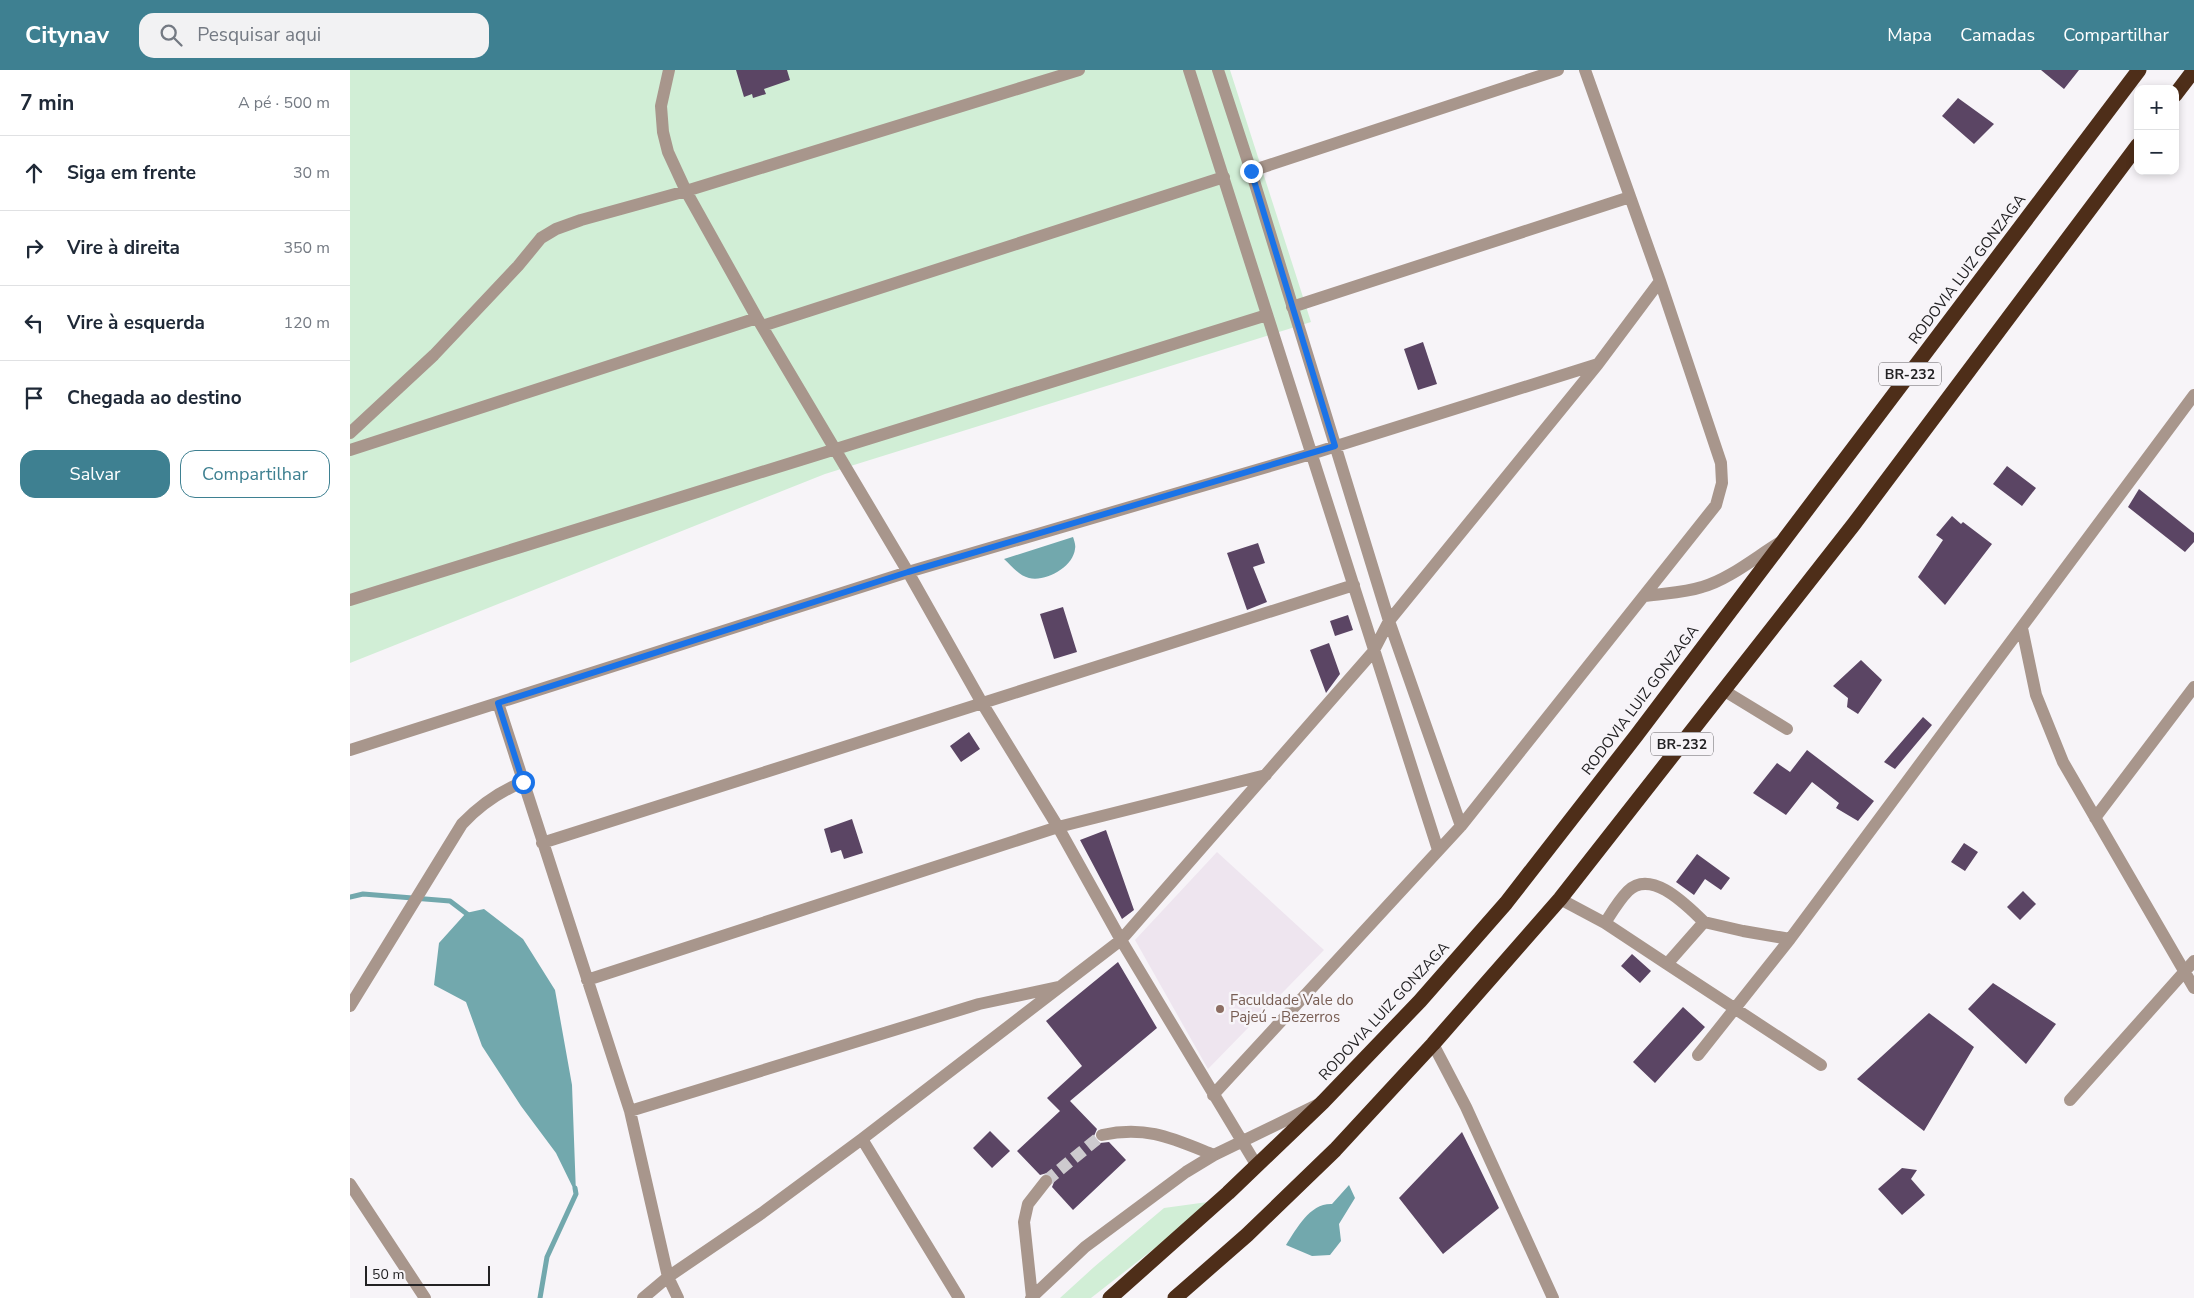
<!DOCTYPE html>
<html lang="pt">
<head>
<meta charset="utf-8">
<style>
  :root { --surface:#fff; --page:#f2f2f3; --text:#1f2937; --muted:#747a83; --line:#e0e1e3; --accent:#3e8091 }
  body { margin:0; font-family:"Nunito Sans",sans-serif; background:var(--page); color:var(--text) }
  .controls { position:absolute; right:15px; top:15px; display:grid; overflow:hidden; border-radius:10px; box-shadow:0 2px 8px #0003 }
  .controls button { width:45px; height:45px; display:grid; place-items:center; padding:0; border:0; border-bottom:1px solid var(--line); background:var(--surface); color:var(--text); font:25px sans-serif }
  .scale { position:absolute; left:15px; bottom:12px; width:125px; box-sizing:border-box; padding-left:5px; border:2px solid #232224; border-top:0; font-size:14px; line-height:18px; white-space:nowrap; color:#232224; -webkit-text-stroke:4px #f7f4f8; paint-order:stroke }
  .stop { position:absolute; width:15px; height:15px; margin:-11px; border:4px solid #1a73e8; border-radius:50%; background:#fff }
  .stop.end { background:#1a73e8; border-color:#fff; box-shadow:0 1px 5px #0008 }
  .list { margin:0; padding:0; list-style:none }
  h2 { display:flex; justify-content:space-between; align-items:center; height:65px; margin:0; padding:0 20px; font-size:21px }
  h2 small { font-size:16px; font-weight:400; color:var(--muted) }
  .list li { display:grid; grid-template-columns:32px 1fr auto; gap:15px; align-items:center; box-sizing:border-box; height:75px; padding:0 20px; border-top:1px solid var(--line) }
  .list b { display:block; font-size:19px; white-space:nowrap }
  .list em { font-size:16px; font-style:normal; color:var(--muted) }
  .actions { display:flex; gap:10px; padding:15px 20px }
  .actions a { flex:1; padding:11px 0; border:1px solid var(--accent); border-radius:15px; text-align:center; font-size:18px; color:var(--accent) }
  .actions .main { background:var(--accent); color:#fff }
  .icon { flex:none; width:28px; height:28px; fill:none; stroke:currentColor; stroke-width:2; stroke-linecap:round; stroke-linejoin:round }
  .map { position:relative; flex:none; width:1844px; height:1228px; overflow:hidden }
  header { display:flex; align-items:center; gap:30px; box-sizing:border-box; height:70px; padding:0 25px; background:var(--accent); color:#fff }
  header strong { font-size:24px }
  nav { display:flex; gap:28px; margin-inline-start:auto; font-size:18px }
  .search { width:350px; height:45px; background:var(--page); display:flex; align-items:center; gap:12px; box-sizing:border-box; padding:0 18px; border-radius:15px; color:var(--muted); font-size:19px }
  main { display:flex }
  aside { flex:1; background:var(--surface) }
  .map>svg:first-child { display:block }
</style>
</head>
<body>
<header>
<strong>Citynav</strong>
<div class="search"><svg class="icon" aria-label="search" viewBox="0 0 24 24"><circle cx="10" cy="10" r="6"/><path d="M15 15l6 6"/></svg>Pesquisar aqui</div>
<nav><a>Mapa</a><a>Camadas</a><a>Compartilhar</a></nav>
</header>
<main>
<aside>
<h2>7 min<small>A pé · 500 m</small></h2>
<ul class="list">
<li><svg class="icon" aria-label="ahead" viewBox="0 0 24 24"><path d="M12 20V5M6 11l6-6 6 6"/></svg><div><b>Siga em frente</b></div><em>30 m</em></li>
<li><svg class="icon" aria-label="right" viewBox="0 0 24 24"><path d="M7 20v-9h11M14 6l5 5-5 5"/></svg><div><b>Vire à direita</b></div><em>350 m</em></li>
<li><svg class="icon" aria-label="left" viewBox="0 0 24 24"><path d="M17 20v-9H6M10 6l-5 5 5 5"/></svg><div><b>Vire à esquerda</b></div><em>120 m</em></li>
<li><svg class="icon" aria-label="arrive" viewBox="0 0 24 24"><path d="M6 21V4h12l-3 4 3 4H6"/></svg><div><b>Chegada ao destino</b></div></li>
</ul>
<div class="actions"><a class="main">Salvar</a><a>Compartilhar</a></div>
</aside>
<div class="map">
<svg width="1844" height="1228" viewBox="0 0 1844 1228">
  <rect width="100%" height="100%" fill="#f7f4f8"/>
  <!-- built -->
  <path fill="#eee5ef" d="M867 782 974 880 858 999 785 870Z"/>
  <!-- green -->
  <path fill="#d1eed6" d="M0 0H880L961 252 475 404 0 593Z
    M865 1131 741 1228H710L744 1197 814 1138Z"/>
  <!-- water -->
  <path fill="#72a8ad" d="M723 467C724 470 726 475 725 479 723 497 696 512 679 508 669 506 661 495 654 489Z
    M134 839 173 869 205 920 222 1015 226 1124 206 1083 171 1036 132 976 116 932 84 915 89 873 116 843Z
    M999 1115 1005 1128 989 1154 991 1171 980 1185 962 1186 936 1175C947 1158 960 1133 982 1134Z"/>
  <g fill="none" stroke-linecap="round" stroke-linejoin="round">
    <!-- stream -->
    <path stroke="#72a8ad" stroke-width="5" d="M0 827 13 824 100 831 121 847
      M190 1228 197 1187 226 1124 225 1118"/>
  </g>
  <!-- building -->
  <path fill="#5b4564" d="M386 0H437L440 10 414 19 416 24 403 28 402 24 394 27Z
    M1691 0H1729L1714 19Z
    M1608 28 1644 54 1624 74 1592 46Z
    M1073 272 1087 314 1068 320 1054 279Z
    M1657 396 1686 418 1672 436 1643 414Z
    M1789 419 1844 463V472L1835 482 1778 437Z
    M1602 446 1611 454 1613 452 1642 474 1595 535 1568 507 1593 470 1586 465Z
    M908 473 915 493 903 497 917 532 897 540 877 483Z
    M713 537 727 582 704 589 690 544Z
    M998 545 1003 560 985 566 980 551Z
    M979 573 990 604 976 623 960 580Z
    M1511 590 1532 610 1508 644 1497 637 1498 628 1483 616Z
    M1573 647 1582 655 1545 699 1534 692Z
    M619 662 630 679 611 692 600 676Z
    M1457 680 1524 731 1508 751 1486 738 1489 733 1462 712 1436 745 1403 723 1427 693 1440 702Z
    M502 749 513 783 494 789 491 780 481 783 474 759Z
    M756 760 784 840 772 849 730 770Z
    M1614 773 1628 782 1615 801 1601 792Z
    M1347 784 1380 808 1371 820 1355 809 1344 825 1326 812Z
    M1673 821 1686 834 1670 850 1657 837Z
    M1282 884 1301 901 1290 913 1271 896Z
    M768 892 807 958 720 1031 747 1059 744 1066 746 1070 750 1073 759 1072 776 1090 723 1140 702 1117 704 1112 701 1105 697 1103 690 1105 667 1081 710 1041 697 1028 732 996 696 951Z
    M1643 913 1706 954 1676 994 1618 939Z
    M1333 937 1355 957 1305 1013 1283 992Z
    M1579 943 1624 977 1574 1061 1507 1009Z
    M640 1061 660 1081 642 1098 623 1078Z
    M1112 1062 1149 1138 1093 1184 1049 1128Z
    M1552 1098 1567 1100 1561 1109 1575 1125 1552 1145 1528 1119Z"/>
  <g fill="none" stroke-linecap="round" stroke-linejoin="round">
    <!-- minor-tunnel -->
    <path stroke="#cdcace" stroke-width="12" stroke-dasharray="12 6" stroke-linecap="butt" d="M696 1111 752 1065"/>
    <!-- minor -->
    <path stroke="#a8968c" stroke-width="12" d="M319 0 311 36 313 62 318 82 336 121 407 248 558 502 632 633 708 757 771 870 907 1096
      M839 0 1088 780
      M868 0 901 101 1039 551 1111 756
      M901 101 1208 0
      M942 237 1280 127
      M412 256 874 107
      M0 363 84 285 168 196 191 168 206 159 231 150 336 121 729 0
      M0 380 407 248
      M1295 526C1314 523 1334 523 1352 517 1378 510 1406 487 1429 473
      M0 530 917 245
      M1672 558 1686 625 1713 692 1844 918
      M1373 620 1437 659
      M148 633 280 1041 318 1207 328 1228
      M0 680 558 502 961 384 1248 294
      M1745 748 1844 617
      M192 773 1004 515
      M1210 829 1255 853 1317 894 1354 852 1393 861 1440 869 1844 325
      M1255 853C1262 842 1269 830 1278 821 1302 798 1338 837 1354 852
      M1317 894 1471 995
      M237 910 708 757 916 705
      M0 936 112 754C130 735 148 722 173 712
      M1083 974 1116 1037 1203 1228
      M1348 985 1440 869
      M863 1025 1111 756 1366 435 1372 413 1371 393 1310 211 1235 0
      M1720 1030 1844 891
      M280 1041 629 934 708 917
      M752 1065C797 1055 824 1069 864 1085
      M512 1069 609 1228
      M0 1114 75 1228
      M682 1227 674 1152 678 1134 696 1111
      M293 1228 318 1207 412 1143 512 1069 771 870 1023 582 1039 551 1248 294 1310 211
      M681 1228 735 1177 836 1102 864 1085 967 1035"/>
    <!-- highway -->
    <path stroke="#4e2e19" stroke-width="15" d="M1825 25 1844 0
      M760 1228 878 1123 973 1032 1070 931 1156 833 1286 666 1789 0
      M825 1228 897 1165 985 1080 1083 974 1210 829 1504 454 1788 75"/>
  </g>
  <g fill="none" stroke-linecap="round" stroke-linejoin="round">
    <!-- route -->
    <path stroke="#1a73e8" stroke-width="6" d="M173 712 148 633 558 502 985 376 901 101"/>
  </g>
  <!-- markers -->
  <circle fill="#8d6e63" stroke="#f7f4f8" stroke-width="2" cx="870" cy="939" r="5"/>
  <g text-anchor="middle" stroke-width="5" stroke-linejoin="round" paint-order="stroke">
    <!-- shield labels -->
    <g fill="#f7f4f8" stroke="#636164" stroke-width="1">
      <rect x="1529" y="292.5" width="62" height="23" rx="4"/>
      <rect x="1301" y="662.5" width="62" height="23" rx="4"/>
    </g>
    <g font-size="14" font-weight="bold" fill="#232224">
      <text x="1560" y="309">BR-232</text>
      <text x="1332" y="679">BR-232</text>
    </g>
    <!-- street labels -->
    <g font-size="15" fill="#232224" stroke="#f7f4f8">
      <text transform="translate(1617 199) rotate(-53)" y="5">RODOVIA LUIZ GONZAGA</text>
      <text transform="translate(1290 630) rotate(-53)" y="5">RODOVIA LUIZ GONZAGA</text>
      <text transform="translate(1034 941) rotate(-47)" y="5">RODOVIA LUIZ GONZAGA</text>
    </g>
    <!-- education labels -->
    <g font-size="15" fill="#785e54" stroke="#f7f4f8" text-anchor="start">
      <text x="880" y="935">Faculdade Vale do<tspan x="880" dy="17">Pajeú - Bezerros</tspan></text>
    </g>
  </g>
</svg>
<div class="controls">
<button>+</button>
<button>−</button>
</div>
<div class="scale">50 m</div>
<div class="stop" style="left:173px;top:712px"></div>
<div class="stop end" style="left:901px;top:101px"></div>
</div>
</main>
</body>
</html>
